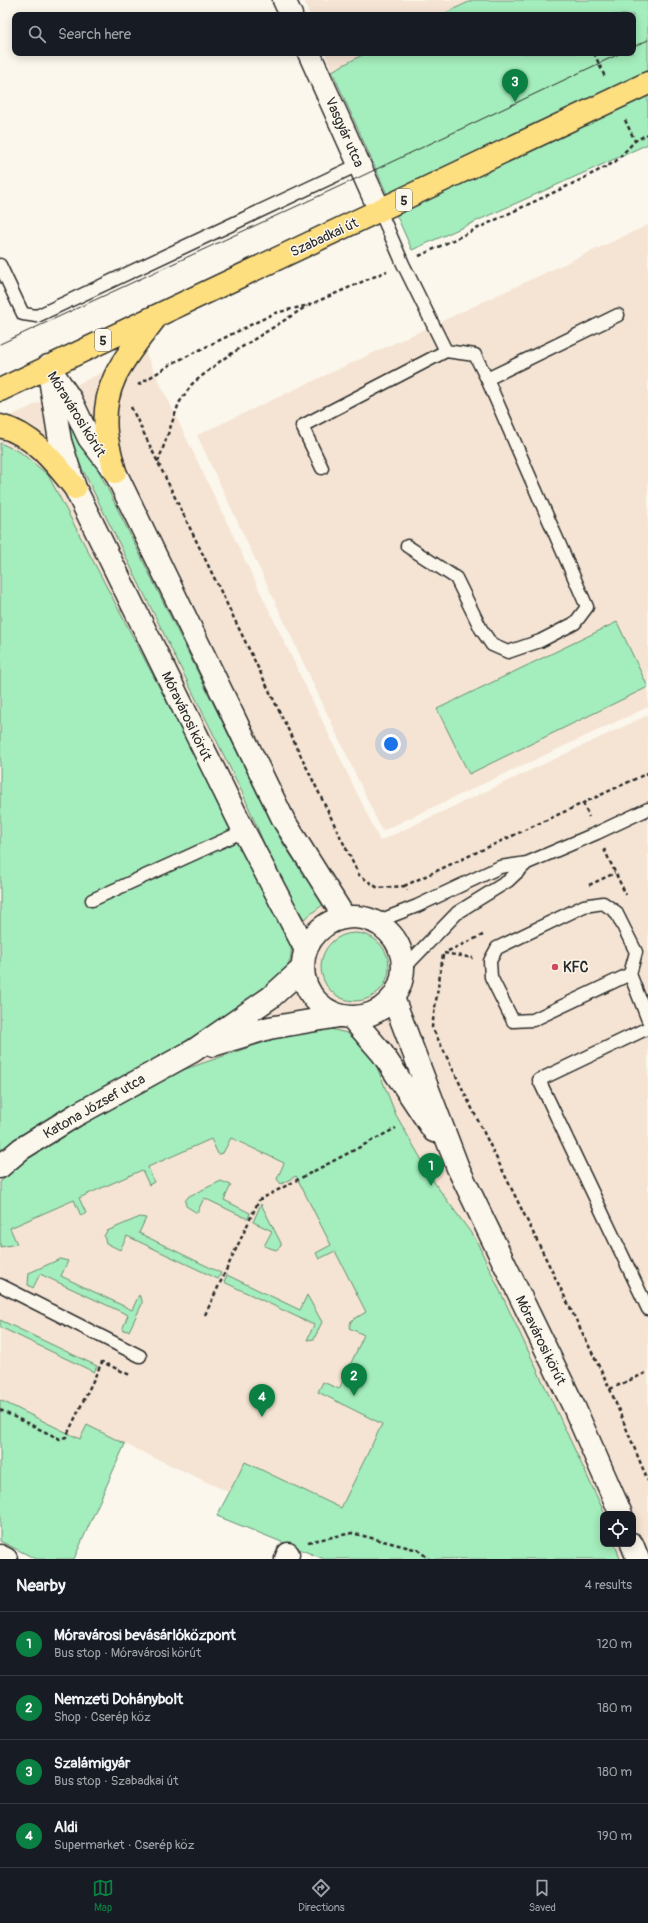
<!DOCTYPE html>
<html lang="en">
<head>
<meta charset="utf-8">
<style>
  :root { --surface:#171b24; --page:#242831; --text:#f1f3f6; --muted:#9ea1a6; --line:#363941; --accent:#0b8043 }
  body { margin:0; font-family:Pangolin,sans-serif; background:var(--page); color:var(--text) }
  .controls { position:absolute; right:12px; bottom:12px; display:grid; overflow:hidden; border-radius:8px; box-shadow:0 2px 10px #0003 }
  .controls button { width:36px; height:36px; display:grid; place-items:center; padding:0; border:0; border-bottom:1px solid var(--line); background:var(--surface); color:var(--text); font:20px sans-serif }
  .you { position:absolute; left:391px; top:744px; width:14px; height:14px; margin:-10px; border:3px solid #fff; border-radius:50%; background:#1a73e8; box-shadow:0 0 0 6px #1a73e833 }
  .badge { display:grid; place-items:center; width:26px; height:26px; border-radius:50%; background:var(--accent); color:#fff; font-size:13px; font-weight:700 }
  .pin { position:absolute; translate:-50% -33px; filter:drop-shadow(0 1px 2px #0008) }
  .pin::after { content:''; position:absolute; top:21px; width:14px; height:12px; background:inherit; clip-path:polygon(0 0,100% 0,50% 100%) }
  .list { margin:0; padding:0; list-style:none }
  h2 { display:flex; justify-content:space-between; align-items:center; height:52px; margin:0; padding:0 16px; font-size:17px }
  h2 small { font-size:13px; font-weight:400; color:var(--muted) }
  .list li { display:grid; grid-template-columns:26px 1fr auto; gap:12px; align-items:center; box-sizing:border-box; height:64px; padding:0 16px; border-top:1px solid var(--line) }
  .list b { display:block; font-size:15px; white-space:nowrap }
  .list p { margin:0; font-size:13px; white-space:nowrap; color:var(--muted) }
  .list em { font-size:13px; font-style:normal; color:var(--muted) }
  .icon { flex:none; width:22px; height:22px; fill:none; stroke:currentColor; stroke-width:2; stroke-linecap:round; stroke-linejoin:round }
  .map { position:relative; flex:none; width:648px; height:1559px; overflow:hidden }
  .search { position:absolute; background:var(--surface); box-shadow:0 2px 10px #0003; left:12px; right:12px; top:12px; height:44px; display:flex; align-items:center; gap:10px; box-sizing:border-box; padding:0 14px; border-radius:8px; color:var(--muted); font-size:15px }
  .sheet { height:308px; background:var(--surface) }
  nav { display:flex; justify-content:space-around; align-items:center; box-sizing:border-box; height:56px; border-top:1px solid var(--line); background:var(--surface); font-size:11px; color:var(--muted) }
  nav a { display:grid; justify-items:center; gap:2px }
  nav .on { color:var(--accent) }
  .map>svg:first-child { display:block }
</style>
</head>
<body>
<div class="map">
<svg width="648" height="1559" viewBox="0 0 648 1559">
  <rect width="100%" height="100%" fill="#fbf7ec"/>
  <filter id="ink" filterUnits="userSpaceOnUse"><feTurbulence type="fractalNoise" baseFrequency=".025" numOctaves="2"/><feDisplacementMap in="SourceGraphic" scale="8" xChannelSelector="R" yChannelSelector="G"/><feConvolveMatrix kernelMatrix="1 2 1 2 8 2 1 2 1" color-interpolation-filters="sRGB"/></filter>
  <g filter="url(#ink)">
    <!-- built -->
    <path fill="#f5e4d3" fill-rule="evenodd" d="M304 0H473L440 15H310Z
      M325 53H366L332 71Z
      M648 225V707L382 831 197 435Z
      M145 352 380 841 648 715V1559H372L125 1444 74 1559H36L0 1541V421ZM603 1514H633V1544H603Z"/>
    <!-- green -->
    <path fill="#a4edbc" stroke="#688c74" d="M473 0H648V144L412 250 332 71 366 53H633V15H441Z
      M68 408 259 797 282 842 324 904 304 919 280 881 243 794 72 448 65 431Z
      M0 443 20 452 48 475 285 927C296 952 292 964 276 984L173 1049 14 1140 0 1152Z
      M617 622 648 687 469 774 437 709Z
      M321 967a34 34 0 1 1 68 0a34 34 0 1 1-68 0Z
      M314 1025 347 1033 368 1050 375 1062 396 1115 436 1185 476 1240 605 1514H603V1544H615L620 1559H324L217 1516 245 1462 341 1508 382 1424 318 1392 323 1382 339 1389 364 1335 349 1328 351 1321 366 1312 335 1251 319 1259 316 1253 331 1245 296 1176 281 1184 277 1179 284 1163 231 1138 223 1153 218 1154 211 1139 148 1167 154 1182 149 1185 142 1170 79 1198 86 1213 81 1216 74 1200 10 1228 17 1244 0 1247V1182L18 1166 68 1131 174 1073Z
      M221 1181 231 1185 224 1200 250 1213 248 1219 204 1198 197 1213 186 1206 185 1201 189 1196Z
      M261 1204 281 1243V1246L276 1250 264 1246 272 1231 253 1222Z
      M140 1217 146 1218 139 1233 221 1273 218 1279 127 1236 120 1250 106 1243 104 1236 107 1231Z
      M60 1259 68 1261 61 1276 132 1310 139 1295 142 1300V1304L129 1331 122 1330 128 1315 40 1274 33 1288 28 1285 29 1273Z
      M227 1275 300 1310 307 1295 322 1322 314 1339 307 1340 314 1325 224 1282Z
      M0 1320 97 1366 94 1372 0 1327Z
      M0 1400 80 1439 87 1425 125 1444 74 1559H36L0 1541Z"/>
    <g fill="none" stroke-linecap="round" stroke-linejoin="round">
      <defs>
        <path id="service" d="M0 265 23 314 37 316 360 164
          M446 351 475 355 487 379 618 315
          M322 468 302 426 446 351 403 264 380 211
          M407 546 456 578 481 629 492 645 508 652 540 641 575 623 587 607 487 379
          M92 900 244 831
          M376 922 417 906 500 867 527 863 597 833 648 809
          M404 968 458 912 508 881 527 863
          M630 974 533 1020 513 1021 491 977 490 961 497 948 584 906 603 903 616 912 636 952 630 974 648 1020
          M648 1028 539 1080 648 1309
          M0 1285 140 1356"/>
        <path id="minor" d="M284 0 291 15
          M309 53 380 211
          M0 1556 6 1559
          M286 1559 288 1554"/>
        <path id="tertiary" d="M213 1045 269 1028 339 1016
          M0 1167 21 1149 76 1115 193 1051 271 997 303 968"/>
        <path id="secondary" d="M48 366 60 441 75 488 244 831 306 950
          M51 370 71 400 89 438 115 472 284 821 345 918
          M303 967a50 50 0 1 1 100 0a50 50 0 1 1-100 0Z
          M393 998 458 1168 574 1407 621 1514
          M351 1017 382 1053 434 1131
          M632 1544 638 1559"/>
        <path id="primary" d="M0 390 648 83
          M0 426C33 434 55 463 75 488
          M115 472C112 460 108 446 106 433 101 380 128 355 157 316"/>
      </defs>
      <!-- service casing -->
      <use href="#service" stroke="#2b2b2b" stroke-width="15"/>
      <!-- minor casing -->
      <use href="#minor" stroke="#2b2b2b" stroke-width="25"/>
      <!-- tertiary casing -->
      <use href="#tertiary" stroke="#2b2b2b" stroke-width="25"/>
      <!-- secondary casing -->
      <use href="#secondary" stroke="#2b2b2b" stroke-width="25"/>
      <!-- primary casing -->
      <use href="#primary" stroke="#2b2b2b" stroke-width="25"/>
      <!-- path -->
      <path stroke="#2b2b2b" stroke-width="2.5" stroke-dasharray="4 3" stroke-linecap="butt" d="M594 53 605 77
        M625 120 635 141
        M419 256 580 180 615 162 635 141 648 134
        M138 385 173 363 275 313 309 305 387 271
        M131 407 359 875 378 888 404 886 407 890
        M158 462 179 403 192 384 223 359 307 306
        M583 803 589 817
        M604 849 626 895
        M589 885 615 873
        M404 886 648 773
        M448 951 483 935
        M444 953 473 958
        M443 955 432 1027 610 1389 648 1481
        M205 1315 259 1200 396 1128
        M610 1389 648 1372
        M0 1410 60 1439 66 1437 102 1362 130 1375
        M308 1542 352 1533 418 1550 429 1559"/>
      <!-- service -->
      <use href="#service" stroke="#fbf7ec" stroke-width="12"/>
      <!-- minor -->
      <use href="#minor" stroke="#fbf7ec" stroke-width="22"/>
      <!-- tertiary -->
      <use href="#tertiary" stroke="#fbf7ec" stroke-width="22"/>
      <!-- secondary -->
      <use href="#secondary" stroke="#fbf7ec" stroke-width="22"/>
      <!-- primary -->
      <use href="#primary" stroke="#fedf80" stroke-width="22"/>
      <!-- tram -->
      <path stroke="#2b2b2b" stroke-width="1" d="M633 47 648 40
        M0 344 364 175 621 53"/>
    </g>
  </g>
  <!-- markers -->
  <circle fill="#d1495b" stroke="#fbf7ec" stroke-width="1.5" cx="555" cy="967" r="4"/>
  <g text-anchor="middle" stroke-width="3" stroke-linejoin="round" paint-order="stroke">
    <!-- shield labels -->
    <g fill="#fbf7ec" stroke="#696865" stroke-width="1">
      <rect x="396" y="189" width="16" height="22" rx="3"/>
      <rect x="95" y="329" width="16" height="22" rx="3"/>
    </g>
    <g font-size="13" font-weight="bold" fill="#2b2b2b">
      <text x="404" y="205">5</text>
      <text x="103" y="345">5</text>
    </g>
    <!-- street labels -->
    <g font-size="14" fill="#2b2b2b" stroke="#fbf7ec">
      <text transform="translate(345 132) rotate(66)" y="5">Vasgyár utca</text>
      <text transform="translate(324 237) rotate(-25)" y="5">Szabadkai út</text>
      <text transform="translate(77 414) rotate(58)" y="5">Móravárosi körút</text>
      <text transform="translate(187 716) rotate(64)" y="5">Móravárosi körút</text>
      <text transform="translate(94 1106) rotate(-30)" y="5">Katona József utca</text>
      <text transform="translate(541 1340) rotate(64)" y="5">Móravárosi körút</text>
    </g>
    <!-- poi labels -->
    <g font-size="14" font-weight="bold" fill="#2b2b2b" stroke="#fbf7ec" text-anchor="start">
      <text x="563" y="972">KFC</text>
    </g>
  </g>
</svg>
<div class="controls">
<button><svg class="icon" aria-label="locate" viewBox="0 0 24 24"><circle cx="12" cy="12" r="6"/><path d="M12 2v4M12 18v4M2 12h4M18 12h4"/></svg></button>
</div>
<div class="you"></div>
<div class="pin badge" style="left:431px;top:1186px">1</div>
<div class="pin badge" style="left:354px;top:1396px">2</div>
<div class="pin badge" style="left:515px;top:102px">3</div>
<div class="pin badge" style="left:262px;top:1417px">4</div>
<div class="search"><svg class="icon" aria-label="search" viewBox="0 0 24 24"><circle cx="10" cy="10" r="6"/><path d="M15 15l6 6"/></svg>Search here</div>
</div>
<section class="sheet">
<h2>Nearby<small>4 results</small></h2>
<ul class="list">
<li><span class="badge">1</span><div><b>Móravárosi bevásárlóközpont</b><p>Bus stop · Móravárosi körút</p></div><em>120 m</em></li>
<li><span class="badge">2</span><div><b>Nemzeti Dohánybolt</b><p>Shop · Cserép köz</p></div><em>180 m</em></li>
<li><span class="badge">3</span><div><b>Szalámigyár</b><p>Bus stop · Szabadkai út</p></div><em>180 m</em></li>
<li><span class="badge">4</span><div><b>Aldi</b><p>Supermarket · Cserép köz</p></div><em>190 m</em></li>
</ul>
</section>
<nav>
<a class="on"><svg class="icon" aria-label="map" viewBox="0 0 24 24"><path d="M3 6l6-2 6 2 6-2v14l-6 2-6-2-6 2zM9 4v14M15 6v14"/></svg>Map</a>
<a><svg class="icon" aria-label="directions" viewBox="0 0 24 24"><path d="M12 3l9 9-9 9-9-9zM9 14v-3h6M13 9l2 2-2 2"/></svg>Directions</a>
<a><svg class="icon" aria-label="saved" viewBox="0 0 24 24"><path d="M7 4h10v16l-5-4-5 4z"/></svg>Saved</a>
</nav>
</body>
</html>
